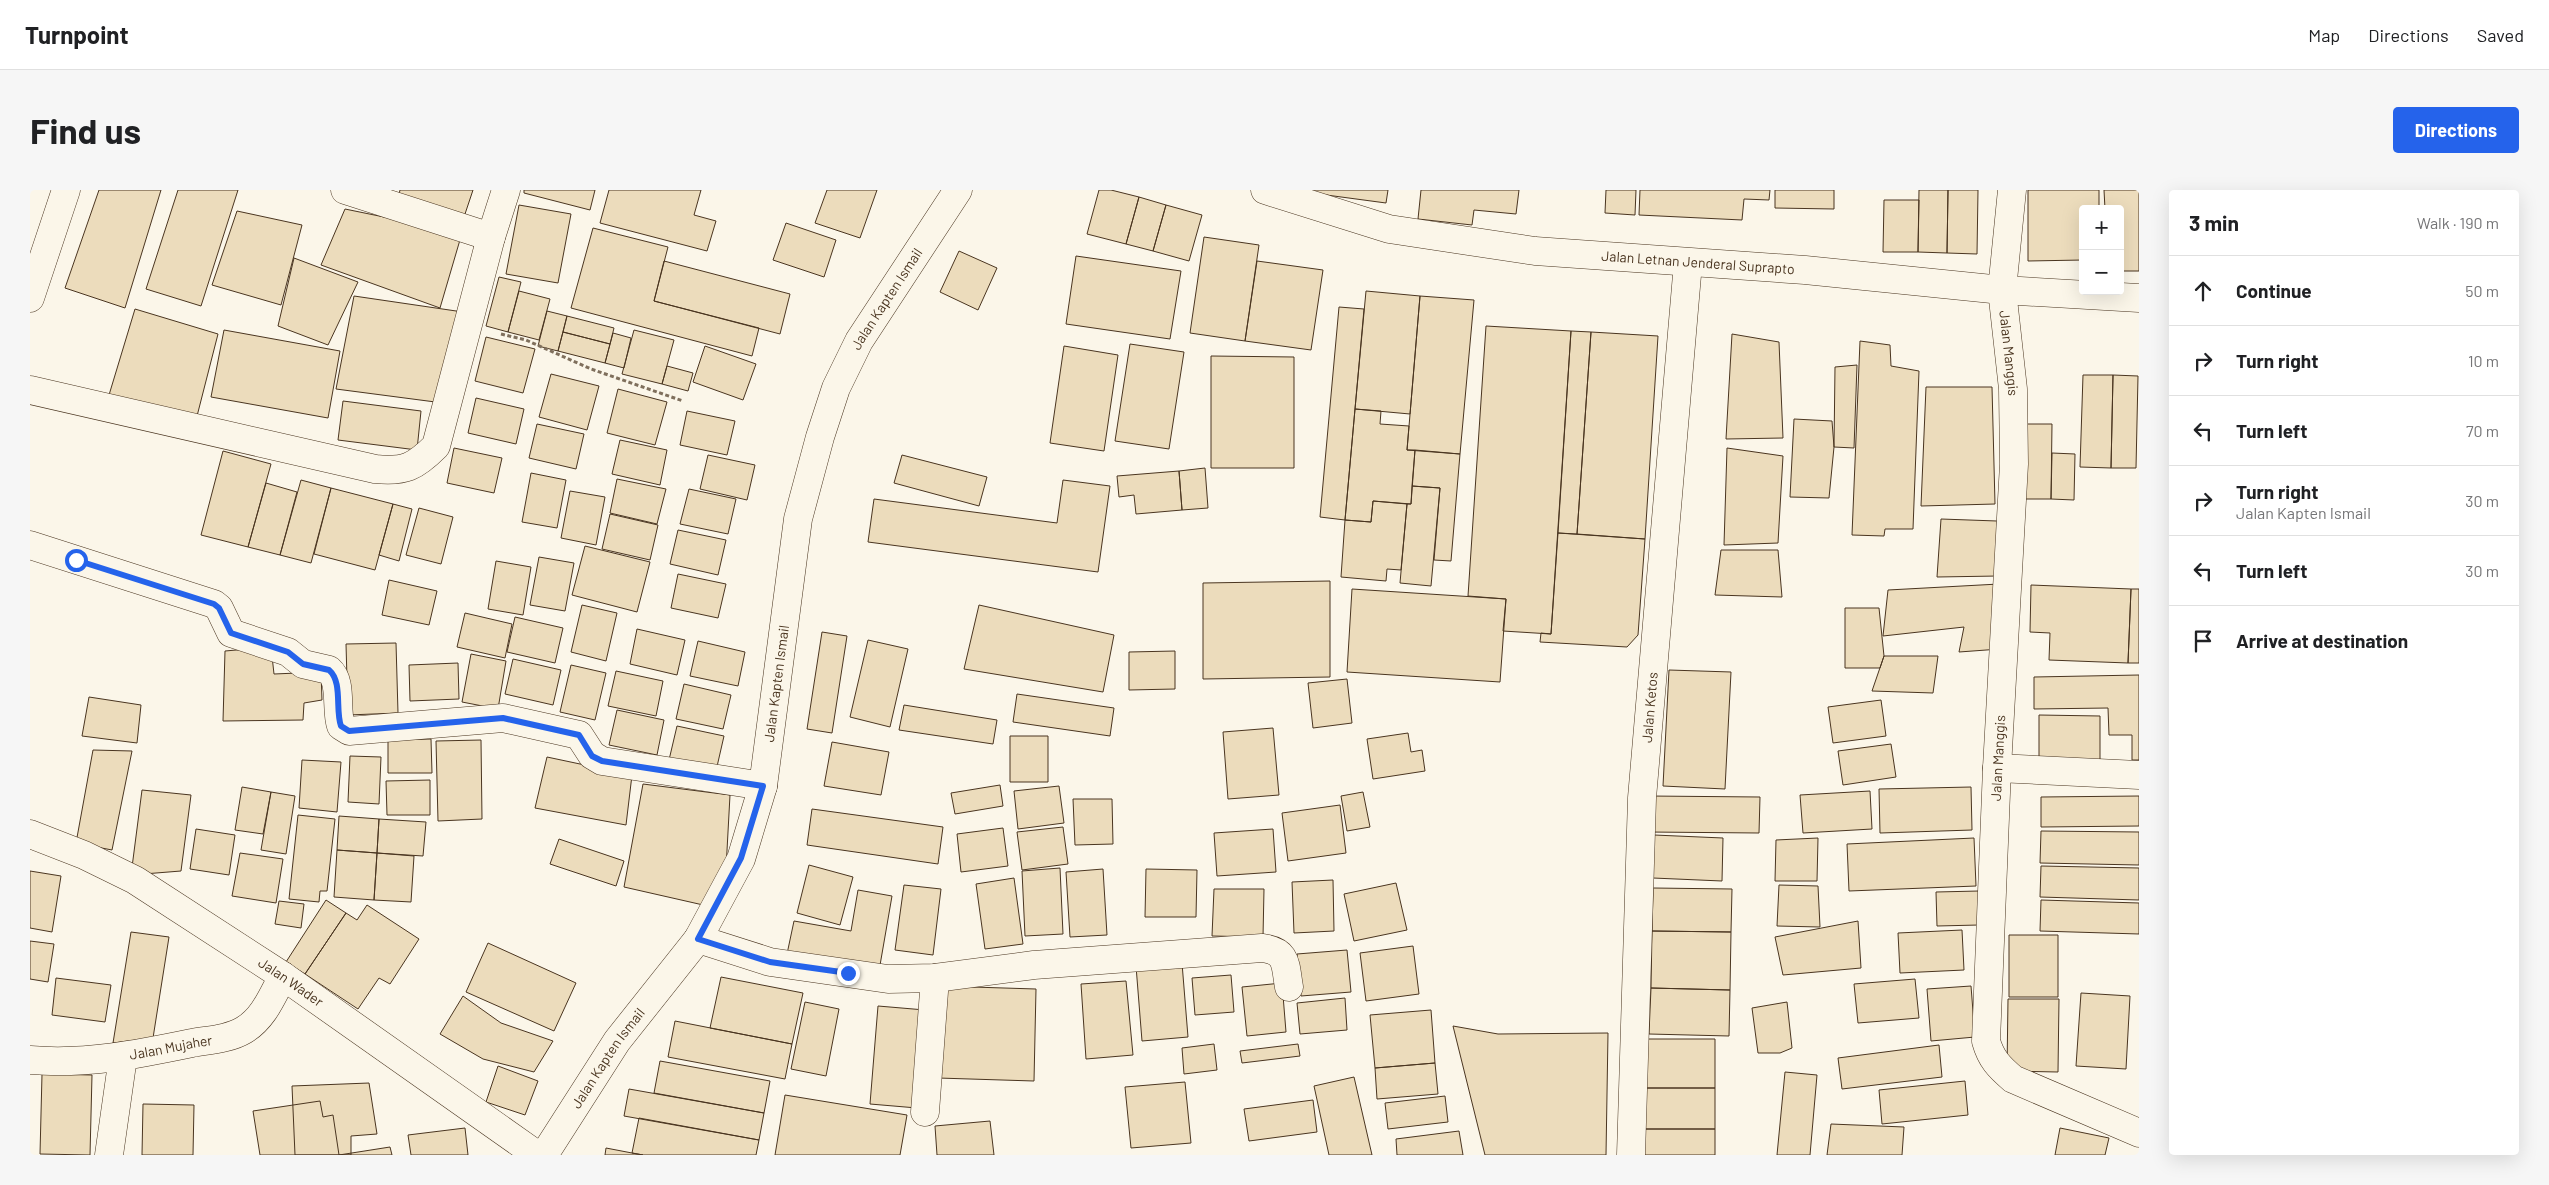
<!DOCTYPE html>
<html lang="en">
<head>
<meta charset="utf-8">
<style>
  :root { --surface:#fff; --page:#f6f6f6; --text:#202124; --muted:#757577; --line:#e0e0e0; --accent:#2563eb }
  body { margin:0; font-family:Barlow,sans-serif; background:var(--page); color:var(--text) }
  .controls { position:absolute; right:15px; top:15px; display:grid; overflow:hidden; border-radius:5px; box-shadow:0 5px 20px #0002 }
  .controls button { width:45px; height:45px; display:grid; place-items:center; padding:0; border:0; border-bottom:1px solid var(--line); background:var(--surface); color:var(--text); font:25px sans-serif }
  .stop { position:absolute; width:15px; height:15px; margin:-11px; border:4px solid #2563eb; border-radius:50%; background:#fff }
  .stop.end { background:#2563eb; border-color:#fff; box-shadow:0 1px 5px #0008 }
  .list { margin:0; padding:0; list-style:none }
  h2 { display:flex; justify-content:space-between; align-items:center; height:65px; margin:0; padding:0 20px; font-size:21px }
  h2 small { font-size:16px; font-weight:400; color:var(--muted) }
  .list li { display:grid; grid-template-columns:32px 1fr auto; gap:15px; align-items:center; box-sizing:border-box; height:70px; padding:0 20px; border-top:1px solid var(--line) }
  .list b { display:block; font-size:19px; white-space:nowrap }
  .list p { margin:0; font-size:16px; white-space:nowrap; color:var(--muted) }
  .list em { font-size:16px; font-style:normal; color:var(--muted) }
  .icon { flex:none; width:28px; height:28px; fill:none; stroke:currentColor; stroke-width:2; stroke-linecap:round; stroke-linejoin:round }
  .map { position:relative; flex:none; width:2109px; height:965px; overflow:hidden; border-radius:5px }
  header { display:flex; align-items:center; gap:30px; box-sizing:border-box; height:70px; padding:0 25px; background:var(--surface); border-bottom:1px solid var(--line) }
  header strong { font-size:24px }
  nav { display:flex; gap:28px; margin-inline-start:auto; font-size:18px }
  .intro { display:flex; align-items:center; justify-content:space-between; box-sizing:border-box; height:120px; padding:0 30px }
  h1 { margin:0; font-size:35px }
  .button { padding:12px 22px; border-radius:5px; background:var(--accent); color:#fff; font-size:18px; font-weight:700 }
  main { display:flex; gap:30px; padding:0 30px }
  aside { flex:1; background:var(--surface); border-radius:5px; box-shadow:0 5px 20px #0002 }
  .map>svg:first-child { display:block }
</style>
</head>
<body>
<header>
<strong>Turnpoint</strong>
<nav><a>Map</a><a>Directions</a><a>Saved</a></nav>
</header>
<div class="intro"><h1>Find us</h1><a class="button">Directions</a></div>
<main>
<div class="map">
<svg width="2109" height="965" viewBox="0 0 2109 965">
  <rect width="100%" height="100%" fill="#fbf6e9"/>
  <!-- building -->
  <path fill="#ecdcbc" stroke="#4a3520" d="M69 0H131L95 118 35 98Z
    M148 0H208L171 116 116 99Z
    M370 0H443L434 27 368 8Z
    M494 0H565L560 20 494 3Z
    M579 0H671L664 25 686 31 677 61 570 33Z
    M797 0H847L830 48 785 33Z
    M1069 0H1081L1109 7 1096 54 1057 44Z
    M1259 0H1358L1356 13Z
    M1391 0H1489L1486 24 1444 20 1442 35 1388 29Z
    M1576 0H1606L1605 25 1575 23Z
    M1610 0H1740L1739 10 1714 9 1712 30 1609 25Z
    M1745 0H1804V19L1745 18Z
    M1889 0H1918L1917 63 1888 62Z
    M1918 0H1948L1947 64 1917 63Z
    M1998 0H2069V19H2053V70L1998 71Z
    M2074 0H2109V81H2090V19H2075Z
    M1109 7 1136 15 1123 61 1096 54Z
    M1854 10H1889L1888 62H1853Z
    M489 15 541 24 528 93 476 84Z
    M1136 15 1172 25 1159 71 1123 61Z
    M315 19 432 43 410 118 291 75Z
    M207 21 272 35 251 115 182 95Z
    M756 33 806 50 794 87 743 70Z
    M563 38 638 57 624 111 729 138 722 166 541 118Z
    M1174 47 1229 55 1215 151 1160 143Z
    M929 61 967 78 948 120 910 102Z
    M1046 66 1151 81 1140 149 1036 134Z
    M264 68 328 92 298 155 248 136Z
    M634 71 760 104 750 144 624 111Z
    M1227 71 1293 80 1281 160 1215 151Z
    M469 87 491 92 478 142 456 136Z
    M489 101 520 109 509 150 478 142Z
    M1336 101 1390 106 1380 224 1325 219Z
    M324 106 433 122 413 213 306 199Z
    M1390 106 1444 110 1430 264 1377 260Z
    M1309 117 1334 119 1315 330 1290 327Z
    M105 119 188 144 166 230 79 205Z
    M517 121 537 126 528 161 508 156Z
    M537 126 584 138 580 154 533 142Z
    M1456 136 1541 141 1521 444 1473 441 1476 409 1438 406Z
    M194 140 310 161 298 228 181 207Z
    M604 140 644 150 632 194 592 184Z
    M1541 141 1561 142 1547 344 1528 343Z
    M533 142 580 154 575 173 528 161Z
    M1561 142 1628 146 1615 349 1547 344Z
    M583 143 601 148 594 178 575 173Z
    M1702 144 1749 152 1753 248 1696 249Z
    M456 147 505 159 493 203 445 191Z
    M1830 151 1860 155 1861 176 1889 181 1883 339H1855L1854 346 1822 345Z
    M1100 154 1154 162 1139 259 1085 251Z
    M675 156 726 174 713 210 663 192Z
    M1034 156 1088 165 1074 261 1020 253Z
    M1181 166 1264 167V278H1181Z
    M1827 175 1824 258 1804 257 1805 177Z
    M637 176 663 183 658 201 632 194Z
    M521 184 569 196 557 240 509 227Z
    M2053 185H2083L2081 278 2050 277Z
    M2083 185 2108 186 2106 278H2081Z
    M1896 197H1962L1965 314 1891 316Z
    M588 199 637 212 625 255 577 243Z
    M446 208 494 219 486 254 438 243Z
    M313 211 391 221 387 260 308 250Z
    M1325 219 1351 221 1350 234 1379 236 1377 260H1385L1381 314 1343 311 1341 332 1315 330Z
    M657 221 705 231 697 265 650 255Z
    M1764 229 1802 231 1804 257 1799 308 1760 307Z
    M507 234 554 244 546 279 499 268Z
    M1992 234H2022L2021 309H1991Z
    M590 250 637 260 630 295 582 284Z
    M424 258 472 268 464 303 417 293Z
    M1697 258 1753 266 1748 353 1694 355Z
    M1385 260 1430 264 1421 371 1404 370 1410 298 1382 296Z
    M193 261 241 274 218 357 171 345Z
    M2022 263 2045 264 2044 310 2021 309Z
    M678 265 725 275 717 310 670 299Z
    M872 265 957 287 949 316 864 293Z
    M1175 278 1178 318 1152 320 1149 281Z
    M1149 281 1152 320 1106 324 1104 305 1089 307 1087 286Z
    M501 283 536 290 527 338 492 332Z
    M587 289 636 299 627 334 580 323Z
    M271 290 301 298 281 373 250 365Z
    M1033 290 1080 296 1068 382 838 352 844 309 1027 333Z
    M236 293 267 302 250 365 218 357Z
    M1382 296 1410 298 1401 396 1370 393 1377 314H1381Z
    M301 298 363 314 345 380 284 364Z
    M659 299 706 309 698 344 650 334Z
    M540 301 575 307 566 355 531 348Z
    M1343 311 1377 314 1371 380 1357 379 1356 391 1311 387 1315 330 1341 332Z
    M363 314 382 319 369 371 349 365Z
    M389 318 423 327 411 374 376 365Z
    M580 324 628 335 620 370 572 359Z
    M1911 329 1967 331 1968 386 1907 387Z
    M648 340 696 350 688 385 640 374Z
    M1528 343 1615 349 1608 445 1597 457 1510 452 1511 443 1521 444Z
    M555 356 620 372 607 422 542 405Z
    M1691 360H1748L1752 407 1685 405Z
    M509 367 544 373 535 421 500 415Z
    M466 371 501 377 493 425 458 419Z
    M648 384 696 394 688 428 641 418Z
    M359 390 407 401 399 435 352 425Z
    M1300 391V487L1173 489V393Z
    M1969 394 1970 459 1929 462 1934 437 1853 446 1858 400Z
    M2001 395 2101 399 2098 473 2019 470 2020 443 2000 442Z
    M1322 399 1476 409 1470 492 1317 482Z
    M2101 399H2109V473H2098Z
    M552 415 587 423 576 471 541 462Z
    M949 415 1084 445 1073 502 934 479Z
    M1815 418H1849L1854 466 1850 478H1815Z
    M435 423 482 434 475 468 427 457Z
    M485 427 533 438 525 473 477 462Z
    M607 439 655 450 647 485 600 474Z
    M792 442 817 446 802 543 777 539Z
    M838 450 878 459 860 537 820 527Z
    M668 451 715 462 708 496 660 486Z
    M366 453 368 523 318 525 316 454Z
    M241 457 244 484 291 482 292 510 274 513 273 530 193 531 195 461Z
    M1145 461V499L1099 500V462Z
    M441 464 476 471 468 519 432 512Z
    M1854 466H1908L1903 503 1842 501Z
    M483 469 531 480 523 515 475 504Z
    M428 473 429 509 380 511 379 475Z
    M541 475 576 483 565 530 530 522Z
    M1639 480 1701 482 1695 599 1633 596Z
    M586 481 633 491 626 526 578 516Z
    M2109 485V570H2102V545H2079L2078 518 2004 519V487Z
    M1317 489 1322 533 1283 538 1278 493Z
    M654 494 701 505 693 539 646 529Z
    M987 504 1084 518 1080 546 983 532Z
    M59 507 111 515 107 553 52 546Z
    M1851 510 1856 546 1803 553 1798 517Z
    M874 515 967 530 963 554 869 540Z
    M587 520 634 530 627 565 579 555Z
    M2009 525 2070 526V570H2009Z
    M647 536 694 546 686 581 639 570Z
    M1243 538 1249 605 1198 609 1193 542Z
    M1378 543 1381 562 1392 560 1395 581 1343 589 1337 549Z
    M980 546H1018V592H980Z
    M401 549 402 583H358V550Z
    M451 550 452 629 408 631 406 551Z
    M802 552 859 562 851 605 794 596Z
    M1861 554 1866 587 1813 595 1808 561Z
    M63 560 102 561 82 660 46 653Z
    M320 566 351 567 349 614 318 612Z
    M517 567 602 585 596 635 505 618Z
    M272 570 311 572 307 622 269 618Z
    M400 590V625H357L356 591Z
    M613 594 700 605 696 679 682 717 594 697Z
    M970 595 973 616 925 624 921 603Z
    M1029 596 1034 633 988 639 984 601Z
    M212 597 241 602 233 644 205 640Z
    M1941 597 1942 640 1850 643 1849 599Z
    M112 600 161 605 151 681 101 685Z
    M1840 601 1842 639 1773 643 1770 605Z
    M241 602 265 606 256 664 231 660Z
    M1333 602 1340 637 1317 641 1311 606Z
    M1619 606 1730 607 1729 643 1618 642Z
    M2109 606V636L2011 637V607Z
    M1043 609H1082L1083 654 1045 655Z
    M1310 615 1316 663 1258 671 1252 623Z
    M782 619 913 637 908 674 777 655Z
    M268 625 305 629 297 701H290L289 712 259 709Z
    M309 626 349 629 347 663 307 660Z
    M349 629 396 632 393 666 347 663Z
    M1033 637 1038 674 992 680 987 642Z
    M973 638 978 676 931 682 927 644Z
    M166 639 205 645 199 685 160 679Z
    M1243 639 1246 682 1187 686 1184 643Z
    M2011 641 2109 642V675L2010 673Z
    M1624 645 1693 648 1692 691 1623 688Z
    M1788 648 1787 691H1745L1746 650Z
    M1944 648 1946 696 1819 701 1817 654Z
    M529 649 594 671 586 696 520 674Z
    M307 660 347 663 344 710 304 707Z
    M210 663 253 669 246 713 202 706Z
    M347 663 384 666 381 712 344 710Z
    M779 675 823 687 810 735 767 723Z
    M2011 676 2109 678V710L2010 707Z
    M1030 678 1033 744 995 746 992 681Z
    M1073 679 1077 745 1040 747 1036 682Z
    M1116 679 1167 680 1166 727H1115Z
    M0 681 31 686 22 742 0 738Z
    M984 688 993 754 955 759 946 694Z
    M1303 690 1304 741 1264 743 1262 692Z
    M1366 693 1377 740 1324 751 1314 704Z
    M874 695 911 699 903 765 865 760Z
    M1749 695 1788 696 1790 737 1747 736Z
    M1623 698 1702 699 1701 742 1622 741Z
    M1184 699H1234L1233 747 1182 746Z
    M828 700 862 706 849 781 757 764 764 731 821 741Z
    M1949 701V735L1907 736 1906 702Z
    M296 710 316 723 275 784 256 772Z
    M2011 710 2109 713V744L2010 741Z
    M249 711 274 714 271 738 245 734Z
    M337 715 389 749 360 794 349 788 328 819 275 784 316 723 327 730Z
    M1828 731 1831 778 1753 785 1745 747Z
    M1932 740 1934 780 1870 783 1868 743Z
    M1622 741 1701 742 1700 800 1621 798Z
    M101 742 139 747 123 848 83 853Z
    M1979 745H2028V807H1979Z
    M0 751 24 754 18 792 0 789Z
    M458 753 546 793 524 841 436 802Z
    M1383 756 1389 804 1336 811 1330 763Z
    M1317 760 1321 802 1271 806 1267 764Z
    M1152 773 1158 847 1112 851 1106 776Z
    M1201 785 1204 822 1165 825 1162 788Z
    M691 787 773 803 762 854 680 838Z
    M26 788 81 795 75 832 22 825Z
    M1885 789 1889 828 1828 833 1824 794Z
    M1096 791 1103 865 1056 869 1051 794Z
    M1252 793 1256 842 1217 846 1212 797Z
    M910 796 1006 799 1004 891 908 888Z
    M1941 796 1945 847 1901 851 1897 799Z
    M1621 798 1700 800 1699 846 1619 844Z
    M2051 803 2100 806 2096 879 2046 876Z
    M433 806 471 833 523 851 504 882 453 869 410 844Z
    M1315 808 1317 840 1270 844 1267 813Z
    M1978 809H2029L2028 882 1977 881Z
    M775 812 809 819 796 886 761 879Z
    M1757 812 1762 858 1750 863H1728L1722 818Z
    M848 816 895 820 887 918 840 914Z
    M1401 820 1405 873 1345 878 1340 825Z
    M645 831 762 854 755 889 638 867Z
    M1423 836 1468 844 1578 843 1576 965H1455Z
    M1614 849H1685V898H1614Z
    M1184 854 1187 880 1154 884 1152 858Z
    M1268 854 1270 866 1212 873 1210 861Z
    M1909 855 1912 887 1812 899 1808 868Z
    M630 871 740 891 734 923 624 903Z
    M1405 873 1408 904 1347 909 1345 878Z
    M468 876 508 891 495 925 456 912Z
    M1755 882 1787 885 1780 965H1747Z
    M12 884 62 885 60 965 10 964Z
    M1324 887 1342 965H1299L1284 896Z
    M1935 891 1938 925 1852 934 1849 900Z
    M1155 892 1161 953 1101 958 1095 897Z
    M339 893 347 944 321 946V965H265L262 896Z
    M1614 898H1685V939H1614Z
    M599 899 734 923 729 950 594 926Z
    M755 905 877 925 870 965H745Z
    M1415 906 1418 932 1358 939 1355 913Z
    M1283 910 1287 942 1219 951 1214 919Z
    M290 911 293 927 303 925 309 965 360 957 362 965H230L223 921Z
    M113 914 164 915 163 965H112Z
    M609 928 729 950 726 965H613L602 963Z
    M960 931 964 965H907L905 936Z
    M1801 934 1874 937 1872 965H1797Z
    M435 938 438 965H381L378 945Z
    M2030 938 2079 948 2075 965H2025Z
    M1614 939H1685V965H1614Z
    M1429 941 1433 965H1367L1366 949Z
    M576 958 602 963 613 965H575Z"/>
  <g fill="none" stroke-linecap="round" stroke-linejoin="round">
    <defs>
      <g id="street">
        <path d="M315 0 461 47"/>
        <path id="s1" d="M1982 0 1972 100 1983 199 1984 274 1967 578 1956 851C1961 869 1969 877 1983 889L2109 943"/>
        <path d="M0 108 36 0"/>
        <path d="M0 200 345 279C375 282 385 277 406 256L461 47 476 0"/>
        <path d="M0 355 184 414 189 418 201 443 258 462 273 474 299 480C313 492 305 520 311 536L319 541 473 528 549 545 562 565 572 571 733 596"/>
        <path d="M1967 578 2109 585"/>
        <path id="s2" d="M0 644 54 665 105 690 253 786 507 965"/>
        <path d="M668 749 740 772 858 789 905 788 1004 775 1232 758C1258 761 1255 775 1259 797"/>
        <path id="s3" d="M0 870C55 875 109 864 162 853 179 850 199 849 214 840 234 828 242 806 253 786"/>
        <path d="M895 922 905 788"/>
        <path d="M79 965 93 867"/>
        <path id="s4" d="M1601 965 1612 608 1658 73"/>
      </g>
      <g id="secondary">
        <path id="s5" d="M1235 0 1359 39 1505 61 1775 80 1972 100 2109 108"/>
        <path id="s6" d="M514 965 587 851 668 749 711 669 733 596 768 329 790 247 806 198 829 151 928 0"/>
      </g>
    </defs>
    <!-- street casing -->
    <use href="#street" stroke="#4a3520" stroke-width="29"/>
    <!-- secondary casing -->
    <use href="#secondary" stroke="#4a3520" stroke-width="29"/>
    <!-- path -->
    <path stroke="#7f6f5c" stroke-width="3" stroke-dasharray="4 2.5" stroke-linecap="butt" d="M471 144 496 150 561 179 653 211"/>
    <!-- street -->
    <use href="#street" stroke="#fbf6e9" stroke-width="28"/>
    <!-- secondary -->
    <use href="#secondary" stroke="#fbf6e9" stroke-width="28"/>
  </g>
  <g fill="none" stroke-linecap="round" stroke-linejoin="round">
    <!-- route -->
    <path stroke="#2563eb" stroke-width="6" d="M46 370 184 414 189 418 201 443 258 462 273 474 299 480C313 492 305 520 311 536L319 541 473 528 549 545 562 566 572 571 733 596 711 668 668 749 740 772 818 783"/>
  </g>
  <g text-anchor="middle" stroke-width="4" stroke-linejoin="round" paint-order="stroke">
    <!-- street labels -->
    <g font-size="14" fill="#4a3520" stroke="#fbf6e9">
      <text dy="5" stroke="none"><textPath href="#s5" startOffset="441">Jalan Letnan Jenderal Suprapto</textPath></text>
      <text dy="5" stroke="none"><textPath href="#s6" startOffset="941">Jalan Kapten Ismail</textPath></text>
      <text dy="5" stroke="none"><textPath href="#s1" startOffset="164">Jalan Manggis</textPath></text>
      <text dy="5" stroke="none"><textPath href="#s6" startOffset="536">Jalan Kapten Ismail</textPath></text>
      <text dy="5" stroke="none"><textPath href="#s4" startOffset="448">Jalan Ketos</textPath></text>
      <text transform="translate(1968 568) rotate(-87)" y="5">Jalan Manggis</text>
      <text dy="5" stroke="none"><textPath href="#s2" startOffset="301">Jalan Wader</textPath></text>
      <text dy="5" stroke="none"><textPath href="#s3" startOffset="142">Jalan Mujaher</textPath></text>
      <text dy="5" stroke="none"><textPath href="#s6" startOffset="116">Jalan Kapten Ismail</textPath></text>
    </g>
  </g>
</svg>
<div class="controls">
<button>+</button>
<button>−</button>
</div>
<div class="stop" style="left:46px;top:370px"></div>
<div class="stop end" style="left:818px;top:783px"></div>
</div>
<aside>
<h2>3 min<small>Walk · 190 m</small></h2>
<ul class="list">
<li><svg class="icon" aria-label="ahead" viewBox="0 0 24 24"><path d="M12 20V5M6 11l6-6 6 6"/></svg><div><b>Continue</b></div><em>50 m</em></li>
<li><svg class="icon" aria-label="right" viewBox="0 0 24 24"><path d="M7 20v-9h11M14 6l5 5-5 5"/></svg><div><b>Turn right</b></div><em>10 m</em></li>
<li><svg class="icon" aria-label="left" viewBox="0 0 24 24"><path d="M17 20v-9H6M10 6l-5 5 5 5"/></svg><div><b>Turn left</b></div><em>70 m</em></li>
<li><svg class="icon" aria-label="right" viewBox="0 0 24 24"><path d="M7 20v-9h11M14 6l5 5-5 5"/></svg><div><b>Turn right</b><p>Jalan Kapten Ismail</p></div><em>30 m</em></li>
<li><svg class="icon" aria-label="left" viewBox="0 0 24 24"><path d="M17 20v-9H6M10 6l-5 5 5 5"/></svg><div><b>Turn left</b></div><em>30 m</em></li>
<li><svg class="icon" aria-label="arrive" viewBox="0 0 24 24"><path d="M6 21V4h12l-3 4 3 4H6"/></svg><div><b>Arrive at destination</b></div></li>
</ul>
</aside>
</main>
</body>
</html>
